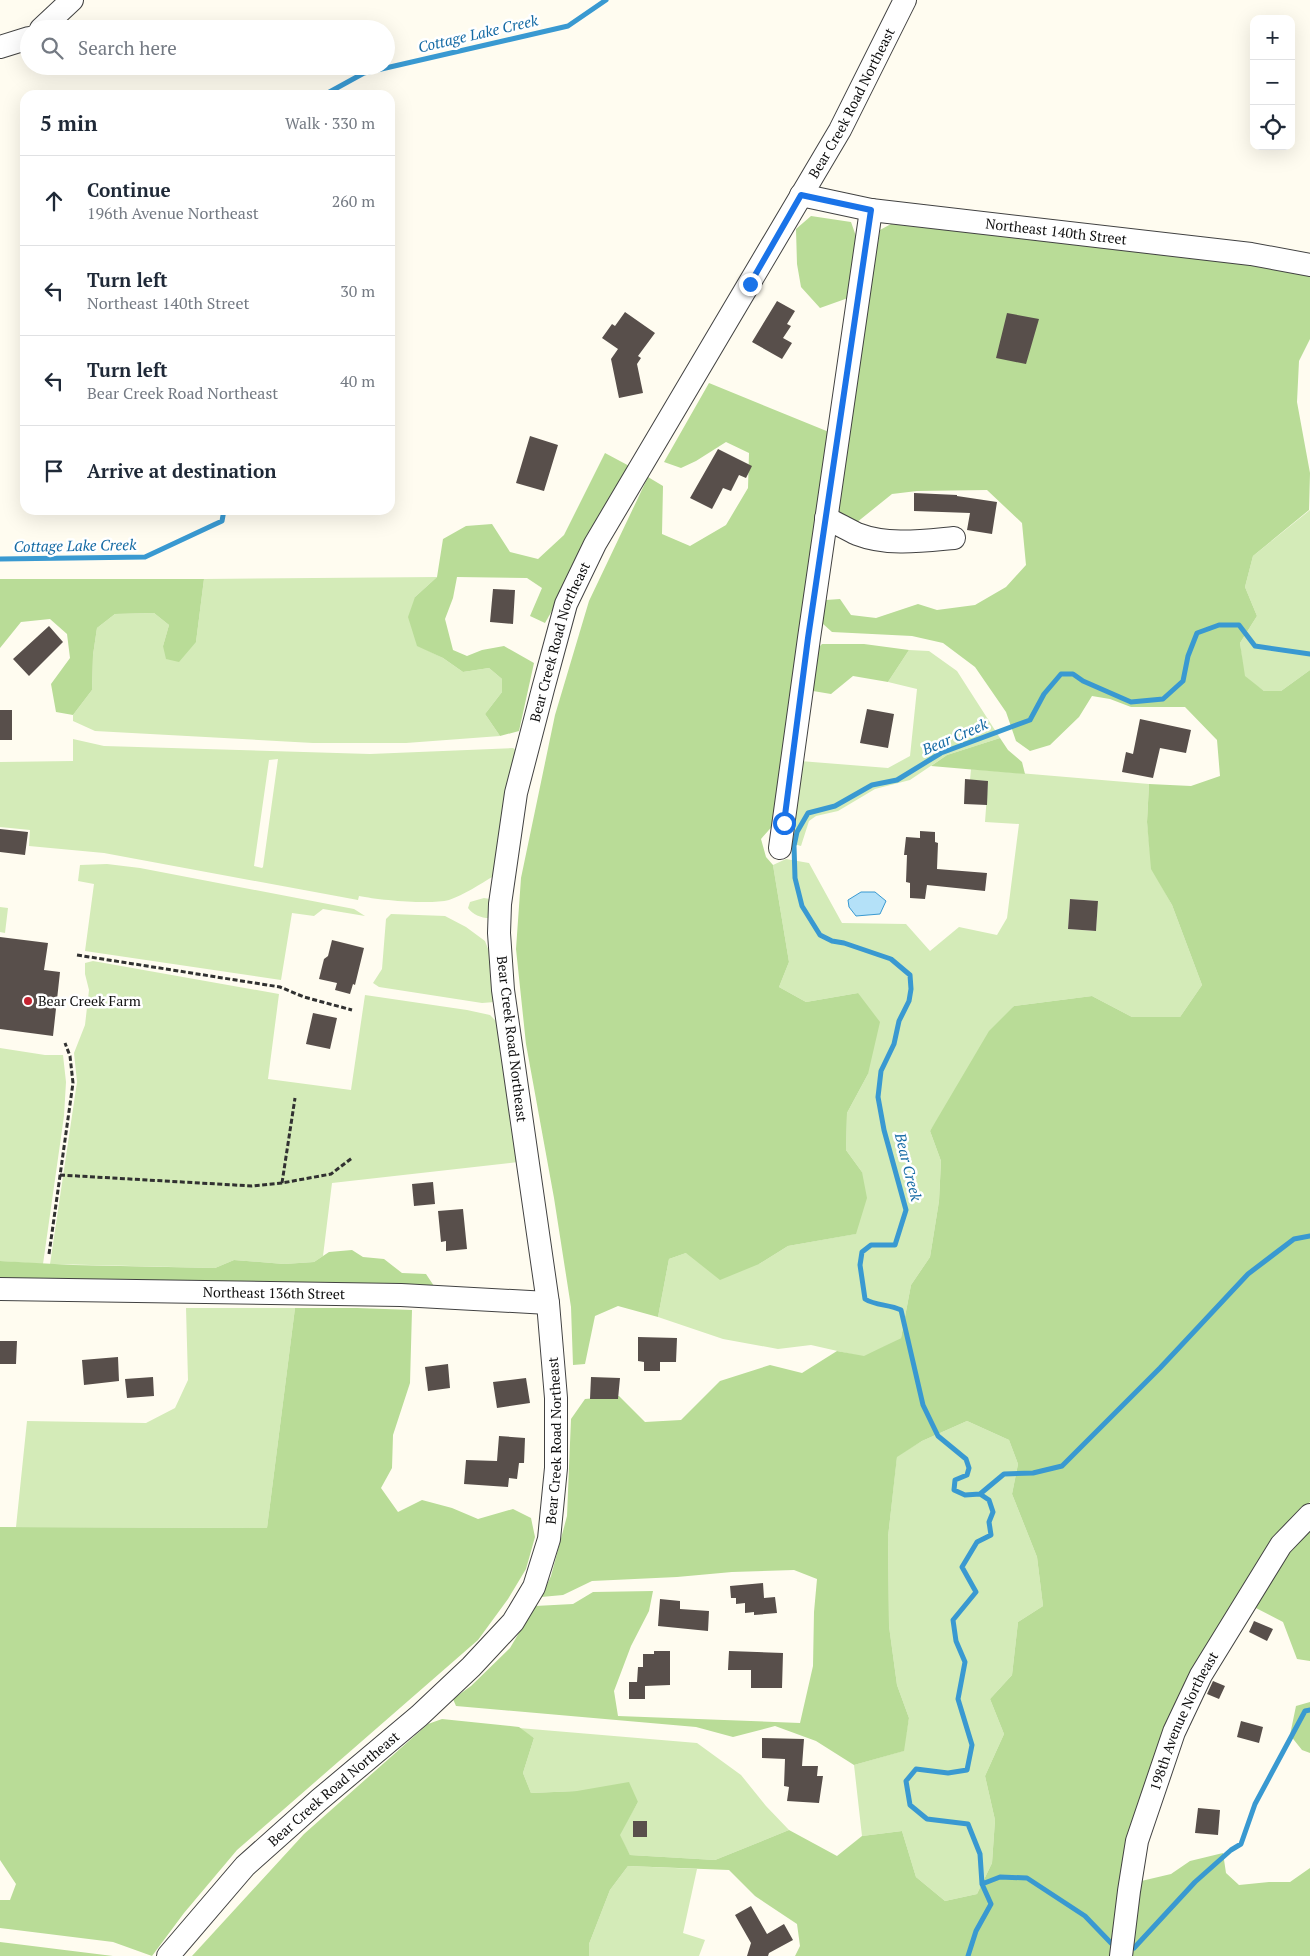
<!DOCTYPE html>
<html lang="en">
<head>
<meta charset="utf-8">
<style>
  :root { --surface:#fff; --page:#f6f6f7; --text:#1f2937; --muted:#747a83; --line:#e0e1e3 }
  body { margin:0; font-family:"PT Serif",serif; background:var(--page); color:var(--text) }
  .controls { position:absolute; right:15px; top:15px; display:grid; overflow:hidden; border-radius:10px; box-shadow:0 5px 20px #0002 }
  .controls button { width:45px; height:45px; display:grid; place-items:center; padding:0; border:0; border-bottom:1px solid var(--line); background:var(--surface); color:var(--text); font:25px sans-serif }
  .stop { position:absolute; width:15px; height:15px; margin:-11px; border:4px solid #1a73e8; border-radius:50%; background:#fff }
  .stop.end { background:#1a73e8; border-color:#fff; box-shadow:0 1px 5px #0008 }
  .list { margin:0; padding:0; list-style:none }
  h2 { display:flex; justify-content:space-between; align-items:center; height:65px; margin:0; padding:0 20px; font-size:21px }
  h2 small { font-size:16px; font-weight:400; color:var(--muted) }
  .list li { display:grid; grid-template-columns:32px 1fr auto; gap:15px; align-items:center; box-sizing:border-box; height:90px; padding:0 20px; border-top:1px solid var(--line) }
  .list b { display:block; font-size:19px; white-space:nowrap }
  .list p { margin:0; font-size:16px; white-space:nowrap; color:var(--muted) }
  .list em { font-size:16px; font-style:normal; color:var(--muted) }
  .icon { flex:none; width:28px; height:28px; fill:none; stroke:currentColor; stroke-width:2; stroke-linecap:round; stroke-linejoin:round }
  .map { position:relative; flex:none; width:1310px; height:1956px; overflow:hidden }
  .search { position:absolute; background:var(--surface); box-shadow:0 5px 20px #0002; left:20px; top:20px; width:375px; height:55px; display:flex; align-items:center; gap:12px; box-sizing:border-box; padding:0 18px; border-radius:28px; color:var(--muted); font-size:19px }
  .panel { position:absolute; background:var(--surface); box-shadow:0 5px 20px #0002; left:20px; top:90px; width:375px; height:425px; border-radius:15px }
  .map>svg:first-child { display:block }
</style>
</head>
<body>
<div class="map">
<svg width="1310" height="1956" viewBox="0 0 1310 1956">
  <rect width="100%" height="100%" fill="#fffcf0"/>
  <!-- green -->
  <path fill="#d4ebb8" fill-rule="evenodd" d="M1310 510V670L1281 691H1264L1244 677 1240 643 1257 616 1245 587 1253 556Z
    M437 577 415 597 417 645 443 658 463 672 489 668 502 679V692L485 714 500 736 406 743H313L95 731 73 721V715L92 690 93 655 97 628 115 614 154 613 169 625 163 646 196 642 204 579Z
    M909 650 929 651 957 671 1000 738 947 755 910 780 875 789 838 811 816 816 809 821 801 846 787 842 800 761 888 768 910 756 917 689 888 682Z
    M73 739 104 746 370 754 513 748 519 752 494 876C480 884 464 895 449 900 430 905 379 900 359 896L358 900 104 853 29 846 30 830 0 827V762L73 761ZM278 759 263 867 262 868 254 866 269 760Z
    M971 769 1149 784 1147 822 1152 869 1172 905 1202 985 1180 1017H1132L1092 996 1014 1006 930 1131 941 1161 939 1201 930 1257 911 1285 901 1338 864 1357 811 1345 778 1349 723 1339 658 1317 669 1259 686 1253 759 1264 788 1246 855 1234 862 1172 846 1150 847 1113 868 1074 858 993 806 1002 779 987 789 962 773 865 786 859 809 863 842 923 906 924 930 951 959 927 997 935 1007 918 1019 824 985 822 988 781 970 780ZM1070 899 1098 901 1096 931 1068 929Z
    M107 864 140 868 354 909 365 916 323 909 314 916 292 913 281 980 85 951 94 884 78 881 80 865Z
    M484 898 490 899 492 918C483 919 473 915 468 908L470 902Z
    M0 907 8 908 5 933 0 932Z
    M391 914 445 916 466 927 485 941 492 959 495 1002 482 1003 379 987 373 983 382 969 386 919Z
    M93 961 279 994 268 1079 351 1090 365 995 467 1010 490 1015 496 1021 518 1162 332 1183 323 1256 314 1262 284 1264 234 1260 215 1268 50 1264 77 1082 74 1053 85 1025 89 990 85 974V963Z
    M0 1048 45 1055H63L66 1082 64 1116 43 1264 0 1261Z
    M186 1308H295L267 1528 16 1527 27 1421 146 1423 175 1408 188 1380Z
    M967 1421 1009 1440 1018 1464 1012 1494 1037 1557 1043 1606 1018 1622 1012 1675 990 1699 1004 1734 985 1776 995 1820 992 1863 977 1894 945 1901 916 1877 902 1831 862 1836 854 1765 903 1751 909 1718 897 1685 889 1626 888 1537 897 1456 922 1441Z
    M519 1728 697 1743 741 1775 766 1806 789 1830 715 1860 630 1855 619 1835 638 1802 577 1791 531 1793 523 1773 534 1738Z
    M628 1866 697 1869 683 1933 705 1940 699 1956H589V1944L610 1890Z"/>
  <!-- forest -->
  <path fill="#b9dc97" d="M811 216 851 222 857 239 848 298 820 308 801 287 797 264 796 229Z
    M891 224 1224 261 1310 276V339L1299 361 1297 402 1310 473 1309 510 1253 556 1245 587 1257 616 1240 643 1245 676 1264 691H1281L1310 670V1502L1300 1511 1200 1659 1114 1956H795L800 1946 797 1924 755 1896 729 1870 628 1866 610 1890 589 1944V1956H192L304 1834 428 1724 442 1719 519 1727 534 1738 523 1773 531 1793 577 1791 629 1782 638 1802 620 1835 630 1855 715 1860 789 1830 837 1856 862 1836 902 1831 916 1877 945 1901 977 1894 992 1863 995 1820 985 1776 1004 1734 990 1699 1012 1675 1018 1622 1043 1606 1037 1557 1012 1494 1018 1464 1009 1440 967 1421 922 1441 897 1457 888 1537 889 1626 897 1685 909 1718 904 1751 854 1765 816 1741 775 1726 733 1737 696 1727 456 1706 453 1699 471 1686 510 1648 535 1606 573 1604 593 1592 653 1591 649 1611 631 1646 614 1691 618 1716 800 1723 813 1666 814 1612 817 1579 794 1570 732 1572 677 1577 592 1581 563 1595 541 1597 551 1576 567 1516 571 1419 585 1399 619 1396 645 1422 681 1420 720 1381 770 1365 802 1373 837 1351 864 1356 901 1338 911 1285 930 1257 939 1201 941 1161 930 1131 989 1031 1014 1006 1092 996 1132 1017H1180L1202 985 1172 905 1151 869 1147 822 1149 784 1191 786 1220 776 1217 740 1185 707H1131L1110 699 1092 696 1079 717 1050 745 1030 751 1016 741 1006 712 975 667 943 643 912 636 832 632 822 623 826 600 840 599 851 615 876 618 918 604 937 610 975 605 1006 587 1026 565 1022 523 987 490 917 491 892 494 856 523 835 510 852 395 880 230Z
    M709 383 829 432 776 822 761 839 766 857 773 865 789 962 779 987 806 1002 858 993 880 1022 868 1074 847 1113 846 1150 862 1172 867 1198 856 1234 788 1246 759 1264 720 1280 686 1253 669 1259 658 1317 618 1306 595 1316 585 1364 573 1365 571 1307 554 1198 526 1044 516 949 521 878 555 715 589 601 648 477 663 486 662 534 690 546 726 525 748 488 749 453 726 442 696 461 681 468 664 462Z
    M605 453 633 468 545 623 530 616 542 588 527 578 457 577 453 598 445 619 453 650 467 656 482 650 504 646 534 663 519 731 500 736 485 714 502 692V679L489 668 463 672 443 658 417 646 408 617 415 597 437 577 443 539 466 526 492 524 510 552 538 559 564 535Z
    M0 579H204L196 642 179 662 166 659 163 646 169 625 154 613 115 614 97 628 93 655 92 690 73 715 56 712 51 684 70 658 67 634 50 619 21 622 0 648Z
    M822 644H864L909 650 888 682 853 676 831 694 813 691 817 649Z
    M1000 738 1008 750 1022 762 1025 774 931 766 947 755Z
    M352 1250 363 1257 384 1259 402 1273 426 1274 436 1289 0 1282V1261L73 1265 215 1268 234 1260 284 1264 314 1262 329 1252Z
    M295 1308H357L412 1310 410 1383 393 1435 392 1468 381 1488 398 1512 422 1500 452 1508 478 1519 513 1509 531 1518 535 1537 526 1569 508 1599 478 1640 237 1850 184 1913 152 1956 113 1942 0 1928V1900H10L16 1884 0 1860V1527L267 1528Z
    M1310 1524V1661L1297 1659 1283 1622 1252 1606 1287 1550Z
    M1310 1702V1753L1302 1750 1290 1735 1296 1706Z
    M1223 1853 1226 1873 1239 1885 1269 1882H1290L1310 1868V1956H1128L1137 1882 1171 1874 1190 1861Z
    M0 1942 113 1956H0Z"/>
  <!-- water -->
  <path fill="#b4e1f8" stroke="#3999d1" d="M861 892H875L886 901 880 914 856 916 849 907 848 900Z"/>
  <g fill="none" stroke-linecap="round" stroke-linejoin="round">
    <!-- stream -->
    <path stroke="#3999d1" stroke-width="5" d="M324 95 364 73 568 26 606 0
      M0 559 145 557 222 521 224 510
      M980 1494 1004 1474 1033 1473 1062 1466 1160 1368 1248 1274 1294 1239 1310 1236
      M982 1884 1000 1877 1027 1878 1085 1916 1111 1943
      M1134 1948 1195 1882 1231 1850 1241 1844 1255 1804 1305 1711 1310 1710
      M968 1956 976 1931 991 1904 982 1884 980 1854 968 1824 927 1819 910 1805 906 1781 916 1769 948 1773 967 1770 972 1745 958 1699 965 1662 956 1641 953 1620 976 1592 962 1567 977 1542 991 1535 989 1522 993 1512 989 1500 980 1494 965 1495 954 1490 955 1480 967 1475 969 1468 966 1459 938 1436 923 1405 901 1310C889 1304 876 1306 865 1299L860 1265 862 1252 871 1245H895L906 1210 884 1130 878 1097 881 1071 894 1044 899 1021 909 1001 911 989 910 975 891 959 844 943 832 941 820 935 802 906 795 878 794 846 797 832 808 813 835 806 872 785 897 780 941 753 1030 720 1044 694 1061 674H1073L1083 681 1131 702 1163 699 1183 681 1188 656 1197 633 1219 625H1239L1255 646 1310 654"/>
  </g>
  <!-- building -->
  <path fill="#584f4b" d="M777 301 795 311 787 324 791 326 783 338 792 343 782 359 752 342Z
    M625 312 655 333 638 356 641 358 637 364 643 393 619 398 611 359 618 349 602 338 612 324 615 326Z
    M1007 313 1039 319 1026 364 996 358Z
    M530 436 558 445 544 491 516 483Z
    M718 449 752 466 746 478 739 475 731 491 723 488 712 509 690 498Z
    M914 493 957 495V496L997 502 992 534 967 530 970 513 914 511Z
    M493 589 515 590 513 624 490 622Z
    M49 626 63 642 29 676 13 659Z
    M867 709 894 714 888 748 860 743Z
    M0 710H12V740H0Z
    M1140 719 1191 730 1186 753 1160 748 1153 778 1122 772 1126 752 1133 754Z
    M965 779 988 781 987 805 964 804Z
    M0 829 28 832 25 855 0 852Z
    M920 831 935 832V842L938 843 937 869 987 873 985 891 927 885 925 899 910 898V883L906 882 907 855H904L906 837 920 838Z
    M1070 899 1098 901 1096 931 1068 929Z
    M0 937 48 943 44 970 60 972 53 1036 0 1029Z
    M332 940 364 948 355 985 353 984 350 994 335 990 337 983 319 979 324 959 328 956Z
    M313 1013 337 1018 330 1049 306 1044Z
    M433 1182 435 1204 414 1206 412 1184Z
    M463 1209 467 1249 446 1251V1241L441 1242 438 1211Z
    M638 1337 677 1338 676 1362H660V1371H644V1362L638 1361Z
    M0 1341H17L16 1364H0Z
    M118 1357 119 1381 84 1385 82 1360Z
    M448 1364 450 1388 428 1391 425 1367Z
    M153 1377 154 1396 127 1398 125 1379Z
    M591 1377 620 1378 618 1399H590Z
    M526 1378 530 1403 497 1408 493 1382Z
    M499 1436 525 1438 524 1463H519L517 1479 509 1478 508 1487 464 1484 466 1460 497 1461Z
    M763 1583 764 1598 775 1597 777 1613 754 1615V1612L745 1613V1603L736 1604V1598H731L730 1586Z
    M660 1599 680 1601V1609L709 1611 708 1631 658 1626Z
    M1254 1621 1273 1629 1267 1641 1249 1632Z
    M654 1651H670V1685L645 1686V1699H629V1682H637L638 1667H643V1654H654Z
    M729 1651 783 1653 782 1688H751V1670H728Z
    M1213 1681 1225 1686 1219 1699 1207 1694Z
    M1241 1721 1263 1727 1259 1743 1237 1737Z
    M762 1738 804 1739 802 1766H818L817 1776H823L819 1803 787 1801 789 1787 784 1786 785 1759 762 1758Z
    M1198 1808 1220 1810 1218 1835 1195 1833Z
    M633 1821H647V1837H633Z
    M751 1906 767 1934 784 1924 793 1940 769 1953 768 1956H747L751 1943 735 1915Z"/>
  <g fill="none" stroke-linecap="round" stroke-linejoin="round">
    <defs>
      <g id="minor">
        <path d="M41 29 72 0"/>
        <path d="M0 47 29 38"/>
        <path id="s1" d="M801 195 871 210 1251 254 1310 265"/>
        <path d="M826 518C836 523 847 529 857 534 888 546 922 541 954 538"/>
        <path d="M780 848 809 638 871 210"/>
        <path id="s2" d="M0 1289 401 1295 548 1303"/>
        <path id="s3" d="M168 1956 245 1866 319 1800 419 1716 471 1667 513 1622 534 1587 549 1539 556 1468V1398L548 1303 503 990 499 933 500 904 516 793 543 689 566 604 595 544 840 130 905 0"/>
        <path id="s4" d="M1121 1956 1129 1891 1137 1841 1174 1732 1201 1675 1281 1545 1310 1515"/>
      </g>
    </defs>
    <!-- minor casing -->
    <use href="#minor" stroke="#424242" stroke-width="24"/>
    <!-- path -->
    <path stroke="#313131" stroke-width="3" stroke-dasharray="5 2.5" stroke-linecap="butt" d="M77 955 280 987 304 997 352 1010
      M60 1175 252 1186 282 1183 331 1174 352 1158
      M282 1183 295 1098
      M49 1254 73 1083 70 1056 65 1043"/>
    <!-- minor -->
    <use href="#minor" stroke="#fff" stroke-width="22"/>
  </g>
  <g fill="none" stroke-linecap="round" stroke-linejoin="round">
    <!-- route -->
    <path stroke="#1a73e8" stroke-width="6" d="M750 284 801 195 871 210 808 638 784 823"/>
  </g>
  <!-- markers -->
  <circle fill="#c32330" stroke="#fff" stroke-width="2" cx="28" cy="1001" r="5"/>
  <g text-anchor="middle" stroke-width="5" stroke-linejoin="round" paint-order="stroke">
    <!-- street labels -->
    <g font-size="14" fill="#0f0f0f" stroke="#fff">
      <text dy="5" stroke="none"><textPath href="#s3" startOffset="2096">Bear Creek Road Northeast</textPath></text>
      <text dy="5" stroke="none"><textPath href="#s1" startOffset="258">Northeast 140th Street</textPath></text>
      <text dy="5" stroke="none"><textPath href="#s3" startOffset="1481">Bear Creek Road Northeast</textPath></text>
      <text transform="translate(512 1039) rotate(83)" y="5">Bear Creek Road Northeast</text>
      <text dy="5" stroke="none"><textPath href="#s2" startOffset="274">Northeast 136th Street</textPath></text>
      <text dy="5" stroke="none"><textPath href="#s3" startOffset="671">Bear Creek Road Northeast</textPath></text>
      <text dy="5" stroke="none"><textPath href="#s4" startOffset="245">198th Avenue Northeast</textPath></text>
      <text dy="5" stroke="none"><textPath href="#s3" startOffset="236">Bear Creek Road Northeast</textPath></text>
    </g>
    <!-- poi labels -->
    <g font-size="14" fill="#0f0f0f" stroke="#fff" text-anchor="start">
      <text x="38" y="1006">Bear Creek Farm</text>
    </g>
    <!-- water labels -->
    <g font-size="15" font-style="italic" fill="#146aa4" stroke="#fff">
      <text transform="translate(478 34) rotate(-13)" y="5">Cottage Lake Creek</text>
      <text transform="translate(75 546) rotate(-1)" y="5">Cottage Lake Creek</text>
      <text transform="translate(955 737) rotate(-23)" y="5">Bear Creek</text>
      <text transform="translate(908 1167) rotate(76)" y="5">Bear Creek</text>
    </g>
  </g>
</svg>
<div class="controls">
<button>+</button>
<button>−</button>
<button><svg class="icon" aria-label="locate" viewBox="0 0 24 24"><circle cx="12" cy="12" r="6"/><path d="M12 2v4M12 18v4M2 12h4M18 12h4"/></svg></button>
</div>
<div class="stop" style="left:784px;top:823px"></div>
<div class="stop end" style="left:750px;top:284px"></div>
<div class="search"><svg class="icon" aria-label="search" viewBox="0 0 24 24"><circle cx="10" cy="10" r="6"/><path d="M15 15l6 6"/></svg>Search here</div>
<section class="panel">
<h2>5 min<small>Walk · 330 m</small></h2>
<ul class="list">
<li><svg class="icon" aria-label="ahead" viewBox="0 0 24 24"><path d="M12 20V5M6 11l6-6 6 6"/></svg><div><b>Continue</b><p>196th Avenue Northeast</p></div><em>260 m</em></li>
<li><svg class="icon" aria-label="left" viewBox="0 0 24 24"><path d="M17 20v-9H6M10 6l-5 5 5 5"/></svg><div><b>Turn left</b><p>Northeast 140th Street</p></div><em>30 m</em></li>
<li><svg class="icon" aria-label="left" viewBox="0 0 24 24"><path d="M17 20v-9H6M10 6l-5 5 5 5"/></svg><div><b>Turn left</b><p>Bear Creek Road Northeast</p></div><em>40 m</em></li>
<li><svg class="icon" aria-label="arrive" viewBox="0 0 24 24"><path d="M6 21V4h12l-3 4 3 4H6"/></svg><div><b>Arrive at destination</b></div></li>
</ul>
</section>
</div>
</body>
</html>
